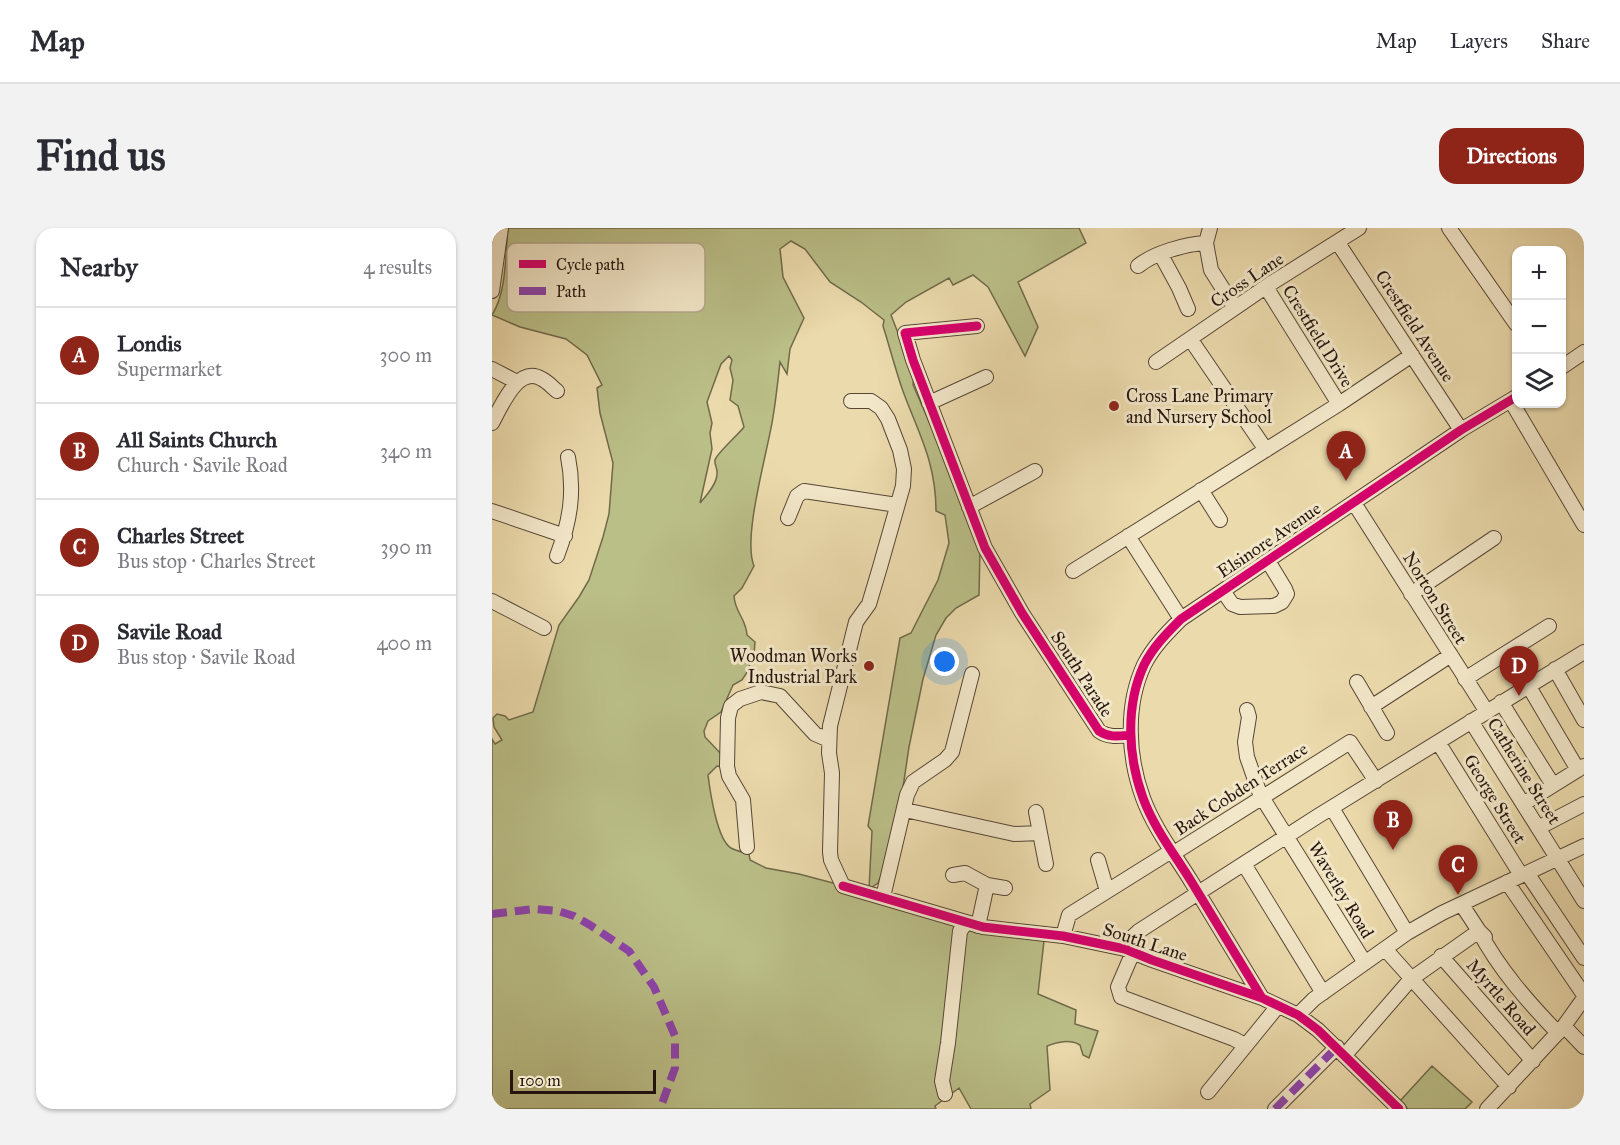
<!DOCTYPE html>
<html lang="en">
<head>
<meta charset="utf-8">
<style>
  :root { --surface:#fff; --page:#f2f2f3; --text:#2b2b33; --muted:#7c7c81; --line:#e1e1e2; --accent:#8f2418 }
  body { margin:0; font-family:"IM FELL Great Primer",serif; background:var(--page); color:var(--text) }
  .controls { position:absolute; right:18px; top:18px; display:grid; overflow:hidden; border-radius:12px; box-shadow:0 2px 4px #0004 }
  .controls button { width:54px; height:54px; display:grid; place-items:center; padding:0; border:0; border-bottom:2px solid var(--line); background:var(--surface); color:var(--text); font:30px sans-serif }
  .scale { position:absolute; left:18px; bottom:15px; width:146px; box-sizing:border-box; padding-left:6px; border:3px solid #26150e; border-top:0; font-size:16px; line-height:21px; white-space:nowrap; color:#26150e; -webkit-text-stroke:4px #f2e7c9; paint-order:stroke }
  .you { position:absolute; left:453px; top:434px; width:21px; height:21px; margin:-15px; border:4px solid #fff; border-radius:50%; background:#1a73e8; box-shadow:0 0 0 9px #1a73e833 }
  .badge { display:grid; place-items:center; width:39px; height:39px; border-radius:50%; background:var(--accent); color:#fff; font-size:20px; font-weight:700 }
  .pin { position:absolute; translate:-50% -50px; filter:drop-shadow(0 2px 3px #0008) }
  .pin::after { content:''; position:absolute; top:32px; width:21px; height:18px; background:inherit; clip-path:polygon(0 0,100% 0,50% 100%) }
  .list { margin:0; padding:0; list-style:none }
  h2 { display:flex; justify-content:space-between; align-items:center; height:78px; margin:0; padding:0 24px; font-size:26px }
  h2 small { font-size:20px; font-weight:400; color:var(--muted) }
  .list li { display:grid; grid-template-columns:39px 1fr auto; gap:18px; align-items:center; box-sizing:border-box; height:96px; padding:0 24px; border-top:2px solid var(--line) }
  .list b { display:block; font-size:22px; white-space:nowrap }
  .list p { margin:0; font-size:20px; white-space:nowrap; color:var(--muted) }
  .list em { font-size:20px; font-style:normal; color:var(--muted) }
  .icon { flex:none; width:33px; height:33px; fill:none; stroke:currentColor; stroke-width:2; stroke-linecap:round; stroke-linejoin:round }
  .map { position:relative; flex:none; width:1092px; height:881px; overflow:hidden; border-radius:18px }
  header { display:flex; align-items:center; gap:36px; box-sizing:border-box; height:84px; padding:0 30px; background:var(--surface); border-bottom:2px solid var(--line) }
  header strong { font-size:28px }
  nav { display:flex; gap:33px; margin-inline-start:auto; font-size:21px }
  .intro { display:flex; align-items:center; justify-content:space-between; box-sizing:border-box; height:144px; padding:0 36px }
  h1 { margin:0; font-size:42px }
  .button { padding:15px 27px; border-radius:18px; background:var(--accent); color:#fff; font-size:21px; font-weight:700 }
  main { display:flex; gap:36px; padding:0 36px }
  aside { flex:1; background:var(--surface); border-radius:18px; box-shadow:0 2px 4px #0004 }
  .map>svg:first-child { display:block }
</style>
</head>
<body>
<header>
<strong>Map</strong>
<nav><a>Map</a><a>Layers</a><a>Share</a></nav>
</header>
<div class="intro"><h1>Find us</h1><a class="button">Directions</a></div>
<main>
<aside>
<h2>Nearby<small>4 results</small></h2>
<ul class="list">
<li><span class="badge">A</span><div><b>Londis</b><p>Supermarket</p></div><em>300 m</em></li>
<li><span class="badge">B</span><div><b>All Saints Church</b><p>Church · Savile Road</p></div><em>340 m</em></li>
<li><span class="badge">C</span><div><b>Charles Street</b><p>Bus stop · Charles Street</p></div><em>390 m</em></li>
<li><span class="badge">D</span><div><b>Savile Road</b><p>Bus stop · Savile Road</p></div><em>400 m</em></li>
</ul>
</aside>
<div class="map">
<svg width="1092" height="881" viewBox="0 0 1092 881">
  <rect width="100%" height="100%" fill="#ebdaac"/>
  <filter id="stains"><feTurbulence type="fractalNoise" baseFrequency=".00333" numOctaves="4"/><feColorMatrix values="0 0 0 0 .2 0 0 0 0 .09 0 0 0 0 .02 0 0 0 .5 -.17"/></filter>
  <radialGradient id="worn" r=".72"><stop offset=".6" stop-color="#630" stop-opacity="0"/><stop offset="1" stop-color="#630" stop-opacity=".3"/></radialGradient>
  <!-- green -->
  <path fill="#babe87" stroke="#706a4a" stroke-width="1.5" fill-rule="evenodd" d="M16 0H587L594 15 526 54 546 99 533 128 496 59 481 47 461 57 457 50 414 74 399 87 422 146 421 157 454 232 461 255 488 320 487 367 464 380 454 390 444 407 431 451 417 519 410 566 391 643 386 655 377 661 380 603 376 598 408 410 419 405 446 352 457 315 453 287 444 283C444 236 428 208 412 166 404 144 398 120 391 98L392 92 369 74 338 54 313 21 299 13 288 21 291 49 312 90 298 121 295 146 288 134C286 152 284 171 281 189 276 223 250 309 262 338L250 360 242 368C243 385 254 390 255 407L263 414 262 426 254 446 250 452 241 457 229 484 216 493 212 503 213 509 230 527 232 539 225 538 216 547C218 563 225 612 239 620 244 623 251 624 257 626L258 632 274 640 307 646 537 707 552 713 546 766 584 782 583 796 606 803 597 830 591 827 588 817C577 811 566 814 555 818L558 862 538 876 539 881H479L467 860 443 878 444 881H0V511L3 516 10 512 2 499 1 490 5 486 13 488 17 492 41 484 67 397 87 369 97 352 111 309 117 286 121 235 108 185 105 160 110 157 95 127 74 111 28 99 0 87C15 64 13 27 16 0ZM237 128 240 132 238 140 241 152 238 172 246 178 252 199C246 207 225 225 223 232 222 236 226 241 225 246 225 256 214 268 208 275L220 221 218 205 220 195 215 174 229 136Z
    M940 838 980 874 973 881H916L908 873Z"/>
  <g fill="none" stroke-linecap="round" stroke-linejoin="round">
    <defs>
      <path id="minor" d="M718 0 714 15 719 42 743 80
        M957 0 1024 96
        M846 15 969 202
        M669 27 687 60 696 81
        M646 38C662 25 693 16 714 15
        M774 59 847 176
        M0 63 9 0
        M485 98 413 105 421 132 493 320 530 385 607 503C617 510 627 508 639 507
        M699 112 774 222
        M664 134 778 56 867 0
        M1070 139 1092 124
        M0 141 25 154
        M359 173H379L389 180 396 191 408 222 412 241 411 258 388 339 377 376 364 394 338 498 337 525 340 545 338 624 339 632 351 658 491 699 571 708 633 721 660 732 770 770 806 787 826 802 907 881
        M1019 173 1092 297
        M437 175 494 149
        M0 195C9 179 26 136 50 151 56 154 60 159 65 163
        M709 262 728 292
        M862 275 995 484
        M477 279 543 243
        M0 283 73 308
        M296 290 305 268 312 263 405 277
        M636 308 689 391
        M65 328C78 294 83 264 76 229
        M581 343 847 176 920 127
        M731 363 740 376 748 379 782 378 790 374 795 366 793 361 776 333
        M919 366 1002 310
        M0 373 52 400
        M1063 441 1092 492
        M973 451 1057 398
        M865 454 895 505
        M1036 457 1086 542
        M1009 474 1061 557
        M879 479 959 427
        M755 482 757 489 753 514 755 529 768 566 873 735
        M979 493 1092 673
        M946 514 1029 647
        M1031 576 1092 538
        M840 580 915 705
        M413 582 522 606 548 605 544 584
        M1046 600 1092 576
        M548 605 554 636
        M255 619 251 572 237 548 235 538 236 490 239 478 248 471 269 464 288 468 323 506 337 512
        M606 632 615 663
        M752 636 831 765
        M1035 645 1092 730
        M461 647 473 645 495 657 486 698
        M1015 654 1092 767
        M495 657 513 660
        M391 669 415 567 421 554 453 532 460 524 480 446
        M970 677 987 703 993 709
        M571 708 577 687 673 627 682 625 858 514 884 553
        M633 721 634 715 647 703 826 588 1092 424
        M893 721 1017 859
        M641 724 626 759 629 769 742 811 753 817
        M949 728 1041 833
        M770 770C746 731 723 692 699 653 683 627 662 600 651 570 636 529 633 478 652 437 661 419 675 405 689 391L969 202 1024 169
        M806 787 822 771 915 705 950 685 1092 618
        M1072 798 1092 819
        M853 827 919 751 987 703C1007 741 1036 774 1066 805
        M716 864 786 778
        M453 866 450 853 456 815 468 703 474 695
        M783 881 845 819
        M995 881 1072 798 1092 770"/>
    </defs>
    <!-- minor casing -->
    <use href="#minor" stroke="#574636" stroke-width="16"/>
    <!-- minor -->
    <use href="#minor" stroke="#f2e7c9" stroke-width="14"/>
    <!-- quiet -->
    <path stroke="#8e44ad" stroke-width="8" stroke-dasharray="15 8" stroke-linecap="butt" d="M0 686 42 681 66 683 82 688 98 697 137 723 162 759 183 808V840L168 881
      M783 881 845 819"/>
    <defs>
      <path id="cycleway" d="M485 98 413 105 421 132 493 320 530 385 607 503C617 510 627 508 639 507
        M351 658 491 699 571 708 633 721 660 732 770 770 806 787 826 802 907 881
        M770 770C746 731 723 692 699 653 683 627 662 600 651 570 636 529 633 478 652 437 661 419 675 405 689 391L969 202 1024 169"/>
    </defs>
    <!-- cycleway casing -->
    <use href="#cycleway" stroke="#f2e7c9" stroke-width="13"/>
    <!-- cycleway -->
    <use href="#cycleway" stroke="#d6006c" stroke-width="9"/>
  </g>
  <!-- markers -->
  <g fill="#8f2418" stroke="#f2e7c9" stroke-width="2">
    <circle cx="622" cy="178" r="6"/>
    <circle cx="377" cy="438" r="6"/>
  </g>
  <g text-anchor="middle" stroke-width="6" stroke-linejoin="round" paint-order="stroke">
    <!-- street labels -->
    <g font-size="18" fill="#26150e" stroke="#f2e7c9">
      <text transform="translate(755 52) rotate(-34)" y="6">Cross Lane</text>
      <text transform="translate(923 98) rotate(57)" y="6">Crestfield Avenue</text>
      <text transform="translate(826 108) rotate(58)" y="6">Crestfield Drive</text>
      <text transform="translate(777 312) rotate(-34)" y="6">Elsinore Avenue</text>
      <text transform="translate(943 370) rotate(58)" y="6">Norton Street</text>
      <text transform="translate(590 446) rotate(57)" y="6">South Parade</text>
      <text transform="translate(1032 543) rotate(58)" y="6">Catherine Street</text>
      <text transform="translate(749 561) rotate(-33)" y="6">Back Cobden Terrace</text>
      <text transform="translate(1003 571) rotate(58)" y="6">George Street</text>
      <text transform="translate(849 662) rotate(59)" y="6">Waverley Road</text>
      <text transform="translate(653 714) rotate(18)" y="6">South Lane</text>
      <text transform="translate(1009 769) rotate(49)" y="6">Myrtle Road</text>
    </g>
    <!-- poi labels -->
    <g font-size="18" fill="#26150e" stroke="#f2e7c9" text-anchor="start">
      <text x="634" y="174">Cross Lane Primary<tspan x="634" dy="21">and Nursery School</tspan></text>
      <text x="365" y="434" text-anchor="end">Woodman Works<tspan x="365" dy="21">Industrial Park</tspan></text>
    </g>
  </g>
  <!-- legend -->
  <rect x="15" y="15" width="198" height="69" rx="9" fill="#f2e7c9" stroke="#b5a891" stroke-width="1.5"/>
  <rect x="27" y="32" width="27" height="8" fill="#d6006c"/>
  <rect x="27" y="59" width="27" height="8" fill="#8e44ad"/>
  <g font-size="16" fill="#26150e">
    <text x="64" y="42">Cycle path</text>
    <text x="64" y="69">Path</text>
  </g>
  <rect width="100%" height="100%" filter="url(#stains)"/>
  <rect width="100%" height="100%" fill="url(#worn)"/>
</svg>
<div class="controls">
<button>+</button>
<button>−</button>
<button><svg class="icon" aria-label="layers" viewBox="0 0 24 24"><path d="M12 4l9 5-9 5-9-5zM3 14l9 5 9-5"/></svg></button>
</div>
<div class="scale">100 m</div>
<div class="you"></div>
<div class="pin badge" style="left:854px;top:253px">A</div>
<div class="pin badge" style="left:901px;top:622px">B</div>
<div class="pin badge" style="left:966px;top:667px">C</div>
<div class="pin badge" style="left:1027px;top:468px">D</div>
</div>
</main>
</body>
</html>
